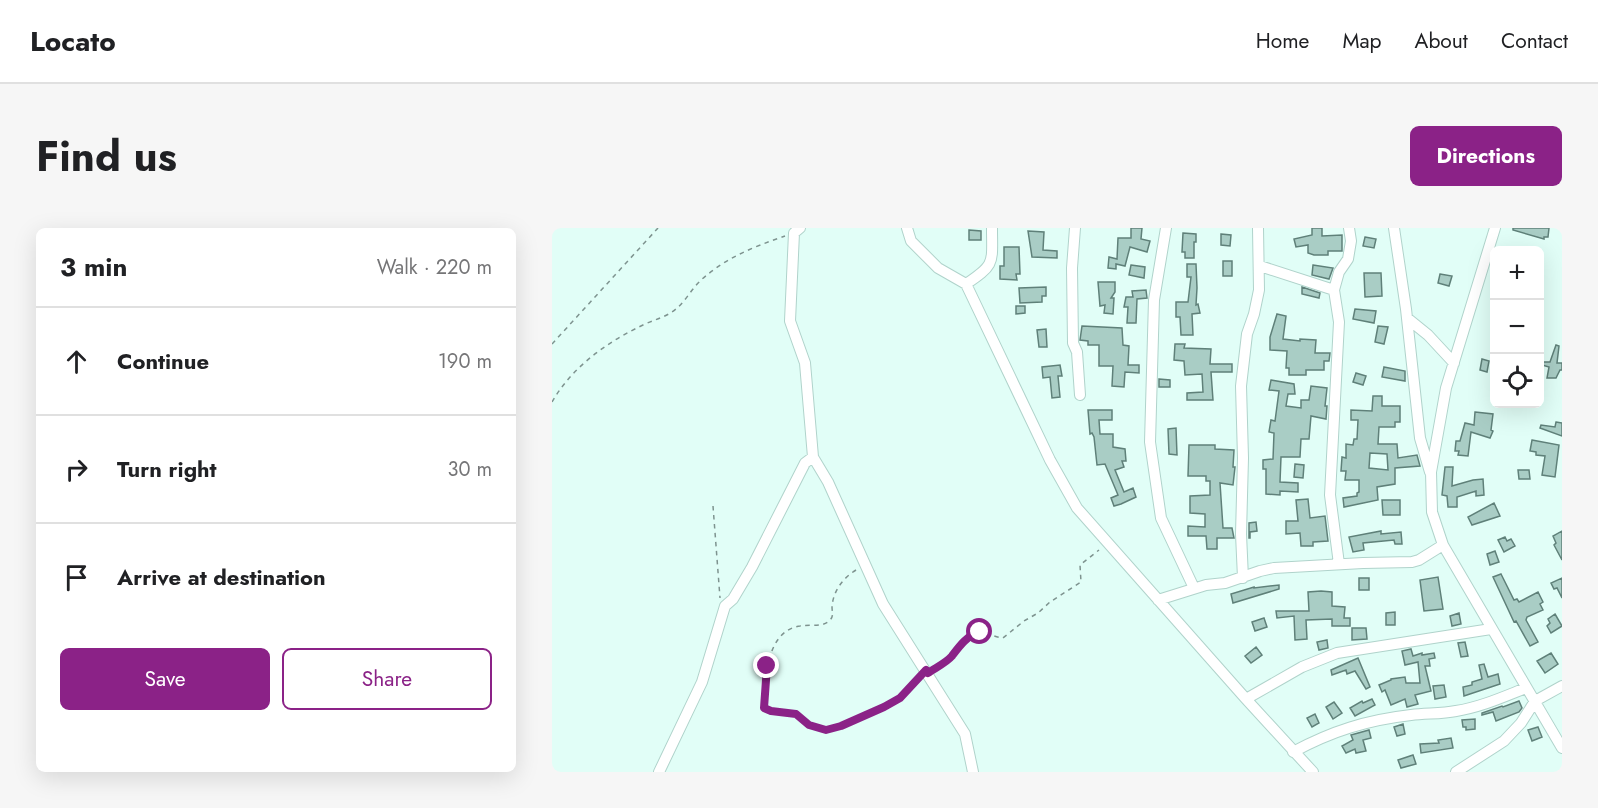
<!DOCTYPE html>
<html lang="en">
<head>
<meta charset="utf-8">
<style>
  :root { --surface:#fff; --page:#f6f6f6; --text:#202124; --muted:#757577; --line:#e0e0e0; --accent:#8b2287 }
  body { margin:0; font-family:Jost,sans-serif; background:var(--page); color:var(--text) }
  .controls { position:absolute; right:18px; top:18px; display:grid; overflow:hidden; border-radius:9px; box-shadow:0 6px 24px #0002 }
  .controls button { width:54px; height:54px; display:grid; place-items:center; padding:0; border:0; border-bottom:2px solid var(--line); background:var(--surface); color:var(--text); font:30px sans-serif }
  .stop { position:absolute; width:18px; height:18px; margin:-14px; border:4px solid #8b2287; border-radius:50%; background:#fff }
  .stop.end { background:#8b2287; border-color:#fff; box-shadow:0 2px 6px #0008 }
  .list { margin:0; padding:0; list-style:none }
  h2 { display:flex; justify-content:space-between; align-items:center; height:78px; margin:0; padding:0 24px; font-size:26px }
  h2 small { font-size:20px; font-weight:400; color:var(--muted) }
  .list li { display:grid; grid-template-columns:39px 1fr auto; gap:18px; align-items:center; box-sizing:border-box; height:108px; padding:0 24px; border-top:2px solid var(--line) }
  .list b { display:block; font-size:22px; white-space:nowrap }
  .list em { font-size:20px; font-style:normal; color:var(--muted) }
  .actions { display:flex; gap:12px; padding:18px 24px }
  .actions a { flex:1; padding:14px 0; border:2px solid var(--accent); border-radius:9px; text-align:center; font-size:21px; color:var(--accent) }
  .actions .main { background:var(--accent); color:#fff }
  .icon { flex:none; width:33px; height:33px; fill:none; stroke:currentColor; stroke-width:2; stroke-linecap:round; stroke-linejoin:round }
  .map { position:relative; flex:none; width:1010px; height:544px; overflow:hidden; border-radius:9px }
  header { display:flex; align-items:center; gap:36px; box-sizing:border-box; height:84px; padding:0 30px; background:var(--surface); border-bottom:2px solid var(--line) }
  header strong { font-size:28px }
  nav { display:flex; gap:33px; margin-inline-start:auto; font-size:21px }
  .intro { display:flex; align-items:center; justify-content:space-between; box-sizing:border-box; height:144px; padding:0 36px }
  h1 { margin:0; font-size:42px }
  .button { padding:15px 27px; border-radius:9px; background:var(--accent); color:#fff; font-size:21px; font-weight:700 }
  main { display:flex; gap:36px; padding:0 36px }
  aside { flex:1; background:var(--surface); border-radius:9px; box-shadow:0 6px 24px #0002 }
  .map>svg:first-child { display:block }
</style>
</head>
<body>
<header>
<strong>Locato</strong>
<nav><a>Home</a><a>Map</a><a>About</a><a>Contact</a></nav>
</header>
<div class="intro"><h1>Find us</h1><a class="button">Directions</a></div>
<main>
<aside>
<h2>3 min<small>Walk · 220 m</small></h2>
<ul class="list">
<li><svg class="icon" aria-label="ahead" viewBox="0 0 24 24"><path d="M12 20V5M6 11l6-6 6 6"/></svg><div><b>Continue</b></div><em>190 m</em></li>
<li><svg class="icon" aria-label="right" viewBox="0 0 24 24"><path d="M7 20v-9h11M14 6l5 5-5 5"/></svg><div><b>Turn right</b></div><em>30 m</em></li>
<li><svg class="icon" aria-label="arrive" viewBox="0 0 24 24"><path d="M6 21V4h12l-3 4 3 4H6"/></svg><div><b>Arrive at destination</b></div></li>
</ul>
<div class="actions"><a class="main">Save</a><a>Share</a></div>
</aside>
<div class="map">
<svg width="1010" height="544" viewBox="0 0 1010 544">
  <rect width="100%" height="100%" fill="#e1fef7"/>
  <!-- building -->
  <path fill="#a9cdc5" stroke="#5f8079" stroke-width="1.5" fill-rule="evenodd" d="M579 0H590L589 11 598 13 595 24 578 19 573 38 564 36V41L556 40 557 29 565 31 566 10H579Z
    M760 0H770V8L790 7V23H776V27H762L756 25V17L744 19 742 11 760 7Z
    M961 0H997L996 9H992V11L961 2Z
    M417 2 429 3V12H417Z
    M476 3 492 4 491 22 505 23V30L480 29Z
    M631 5 644 6V14H642V30H633V24H630Z
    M669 6 679 7 678 18 669 17Z
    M813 9 824 11 822 20 811 18Z
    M452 19H467L468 46H464L465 52 448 51V38H452Z
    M671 33H680V48H671Z
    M635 36H644L645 60 644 77 646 76 648 85 640 86 641 107H629L628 89H624V74H636L639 49H635Z
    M579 37 593 39 592 50 577 47Z
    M761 37 781 40 777 51 760 47Z
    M812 45H829L830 68 813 69Z
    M888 46 900 48 897 58 886 55Z
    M546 54H563V64L559 70H562L561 86 552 85 553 77 548 78Z
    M494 59V68H490V74L468 75 467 60Z
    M750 59 768 65 767 70 750 66Z
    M594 62 595 70 585 71 584 95H575L576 79H572L574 69H581L580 63Z
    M464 78H473V85L464 86Z
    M803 81 824 83 822 95 801 91Z
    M725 86 734 88 731 111 748 113V111L764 112 763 125H778L777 133H772V142H754V147H737V140H734L735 123 718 122V109Z
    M530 98 570 100 571 117 577 118 576 137H587V145L573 144 572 159 560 158 561 138H547V117H536V113L528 112Z
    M826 98 836 99 832 116 823 114Z
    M494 101 495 119H487L485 102Z
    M623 116H633L632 120 659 121 658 136H680V144H659L661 172H635V165L651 164 650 146 633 147 632 133 622 132Z
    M1004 117 1007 118 1005 135H1010V142H1008L1004 150H995L997 139 990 137V134H998Z
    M930 131 937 133 935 144 928 142Z
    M508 137 510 148H506L508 169 500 170 498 149 491 150 490 139Z
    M832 139 853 143V153L830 149Z
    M804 145 814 148 811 157 801 154Z
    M607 151 618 152V159H607Z
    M719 152 742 156 743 166H736L734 178 749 180V172H757L759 158 775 160 773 178H775L774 191 759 188 757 211H749L748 229H729L728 254 746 255V264L728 263V267L714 266V241H711V232L721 231 722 205 717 204 719 192 723 193 727 163 717 162Z
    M821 168H830V178H848V194H843V199H827L826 216H845L846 230 865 227 868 238 843 240V256L825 259 826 272 792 279 791 270 805 268V265L807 264V252H793L794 243H789L790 229 794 230V216L801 217 802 211H805L806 192H799V182L820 183ZM818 225 835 226 836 242 817 240Z
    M536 182H560V192H547L548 206H561V219L573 221 574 233H570L572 239 563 242 572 264 581 260 584 269 569 276 562 278 559 270 566 267 553 236 545 237 542 209 540 205 538 206Z
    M923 184 941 186 939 202 941 203 938 210 919 204 916 228 906 227 907 223H903L904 213H908L913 195 922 197Z
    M1004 194 1010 195V208L988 200 989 197 1003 199Z
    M624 200 625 227 617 226 616 201Z
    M980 212 1007 217 1003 249 990 247 993 228 984 227V224L978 223Z
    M637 217H663V221L682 222 681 239H683L681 257 668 255 671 300H680L682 310H665V321H655L654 308H636V298L653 299V286L638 285V268L658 267V253H654V248H636Z
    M743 236 752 237 751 250 742 249Z
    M893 239H901L900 258 921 252 931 251 932 267 924 268V263L905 269V279H896L895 268 890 267Z
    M966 242H977L978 251H967Z
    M756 271 758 290 773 288 776 313 761 314V318H749L748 305 734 306V293H746L744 272Z
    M830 272H848V287H831Z
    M942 275 948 288 920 297 916 289Z
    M704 294 705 303 698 304V310H697V295Z
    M829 303V306L849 304 850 316H843L842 312 811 315 812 322 801 324 797 309Z
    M1010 303V332L1002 317 1004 315 1001 308Z
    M953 309 955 313 959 311 963 318 952 324 946 312Z
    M943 323 947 334 938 337 935 326Z
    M949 346 962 372 965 371 967 374 986 364 991 374 988 376 991 382 975 389 974 392 986 414 978 418 964 393 962 394 941 349Z
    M886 349 891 381 872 383 868 352Z
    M807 350H817V362H807Z
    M1010 350V370L1005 360 1002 361 999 355Z
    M727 357V361L681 375 679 366 702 359V360Z
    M769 363 780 364V378L793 379 792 390H798V398H780V391L754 392 755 411 743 412 742 388 725 390 724 383H757L756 364Z
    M843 384V397H834V385Z
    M907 385 909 396 900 398 898 388Z
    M1003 386 1010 398 999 405 995 398 998 395 996 391Z
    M712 390 715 399 703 403 700 394Z
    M800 400H814L815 411 800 412Z
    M775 412 776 420 767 422 765 414Z
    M913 414 916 428 909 429 906 415Z
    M704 419 710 427 699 435 693 428Z
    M859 421 861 428 870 425V427L882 425 883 430 877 431 878 438H873L879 463 863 467 866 476 855 479 853 471 839 477 833 462 830 464 827 457 839 452V451L853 449 854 455H868L866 434 853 437 850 423Z
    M999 425 1006 436 993 445 985 433Z
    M806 430 818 459 814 461 803 443 795 446 794 442 780 447 779 442Z
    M932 436 936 449 946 446 948 456 912 468 911 459 920 457V454L930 451 927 437Z
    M892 457 894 469 883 471 881 458Z
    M820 471 823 477 803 488 798 480 810 473 811 475Z
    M967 473 970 480 967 484 944 493 941 484 930 487V485L950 478 951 479Z
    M782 474 790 485 781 491 774 479Z
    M763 486 767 495 760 499 755 490Z
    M923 491V501L914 502V499H911L910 492Z
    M851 496 853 506 845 508 842 499Z
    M986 499 990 509 980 513 976 502Z
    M817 502 819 510 811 512 814 523 804 525 803 521 794 525 790 518 801 512 799 507Z
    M899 510 901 520 869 525 868 516 887 515 886 512Z
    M861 527 864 536 849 540 846 532Z"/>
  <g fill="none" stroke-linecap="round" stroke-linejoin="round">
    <defs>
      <path id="minor" d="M355 0 359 13 386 40 414 56 498 232 525 280 694 471 761 544
        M523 0 520 40 521 115 525 124 528 167
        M614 0 602 72 598 214 609 290 642 360
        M842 0 854 81 868 210 878 244
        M943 0 894 160 879 244 880 284 891 317 1010 520
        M708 38 782 62
        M414 56C444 36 440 35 440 0
        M855 90 876 107 902 135
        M261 229 276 254 331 376 413 506 421 544
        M787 336 778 267 787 94 782 62 787 44 796 31 799 13 797 0
        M691 350 689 306 691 230 689 158 695 106 702 86 707 62 706 0
        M606 372 654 357 673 355 708 343 722 340 811 335 860 334 867 332 891 317
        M694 471 750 439 785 425 939 401
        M741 524C780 503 815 492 859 487 874 485 889 486 904 483 929 479 951 469 974 460
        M107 544 150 454 173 378 181 371 200 339 253 235 261 229 253 135 238 93 242 5 248 0
        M904 544 952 513 969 495 983 473 1010 458"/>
    </defs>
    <!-- minor casing -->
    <use href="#minor" stroke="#b0d3cb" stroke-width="12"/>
    <!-- path -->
    <path stroke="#7e938f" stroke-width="1.5" stroke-dasharray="4.5 4.5" stroke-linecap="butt" d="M0 116 106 0
      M0 174C20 139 55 114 91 97 101 92 111 90 120 84 132 76 138 63 148 53 173 30 201 19 233 8
      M161 278 168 370
      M304 342C291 350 281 363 280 379 280 384 282 388 278 392 271 400 257 396 248 398 213 403 213 454 212 480 222 485 234 482 244 487 254 491 260 501 273 502 286 503 334 479 346 471 353 466 359 458 366 451
      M384 439C389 436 396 432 400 428 404 422 419 404 428 404 435 405 443 409 451 410L472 393 486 385 498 374 529 354 528 337 547 322"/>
    <!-- minor -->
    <use href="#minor" stroke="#fff" stroke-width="10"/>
  </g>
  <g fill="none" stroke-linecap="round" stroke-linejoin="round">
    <!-- route -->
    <path stroke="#8b2287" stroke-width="8" d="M215 438 212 480 219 483 244 486 257 497 274 502 289 498 332 479 348 470 374 442 376 445C383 440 394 435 400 428 406 420 416 406 428 404"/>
  </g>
</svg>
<div class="controls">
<button>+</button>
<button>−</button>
<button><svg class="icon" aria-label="locate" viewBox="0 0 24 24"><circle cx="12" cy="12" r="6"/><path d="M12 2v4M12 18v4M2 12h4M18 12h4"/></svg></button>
</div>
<div class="stop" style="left:428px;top:404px"></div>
<div class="stop end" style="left:215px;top:438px"></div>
</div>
</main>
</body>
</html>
